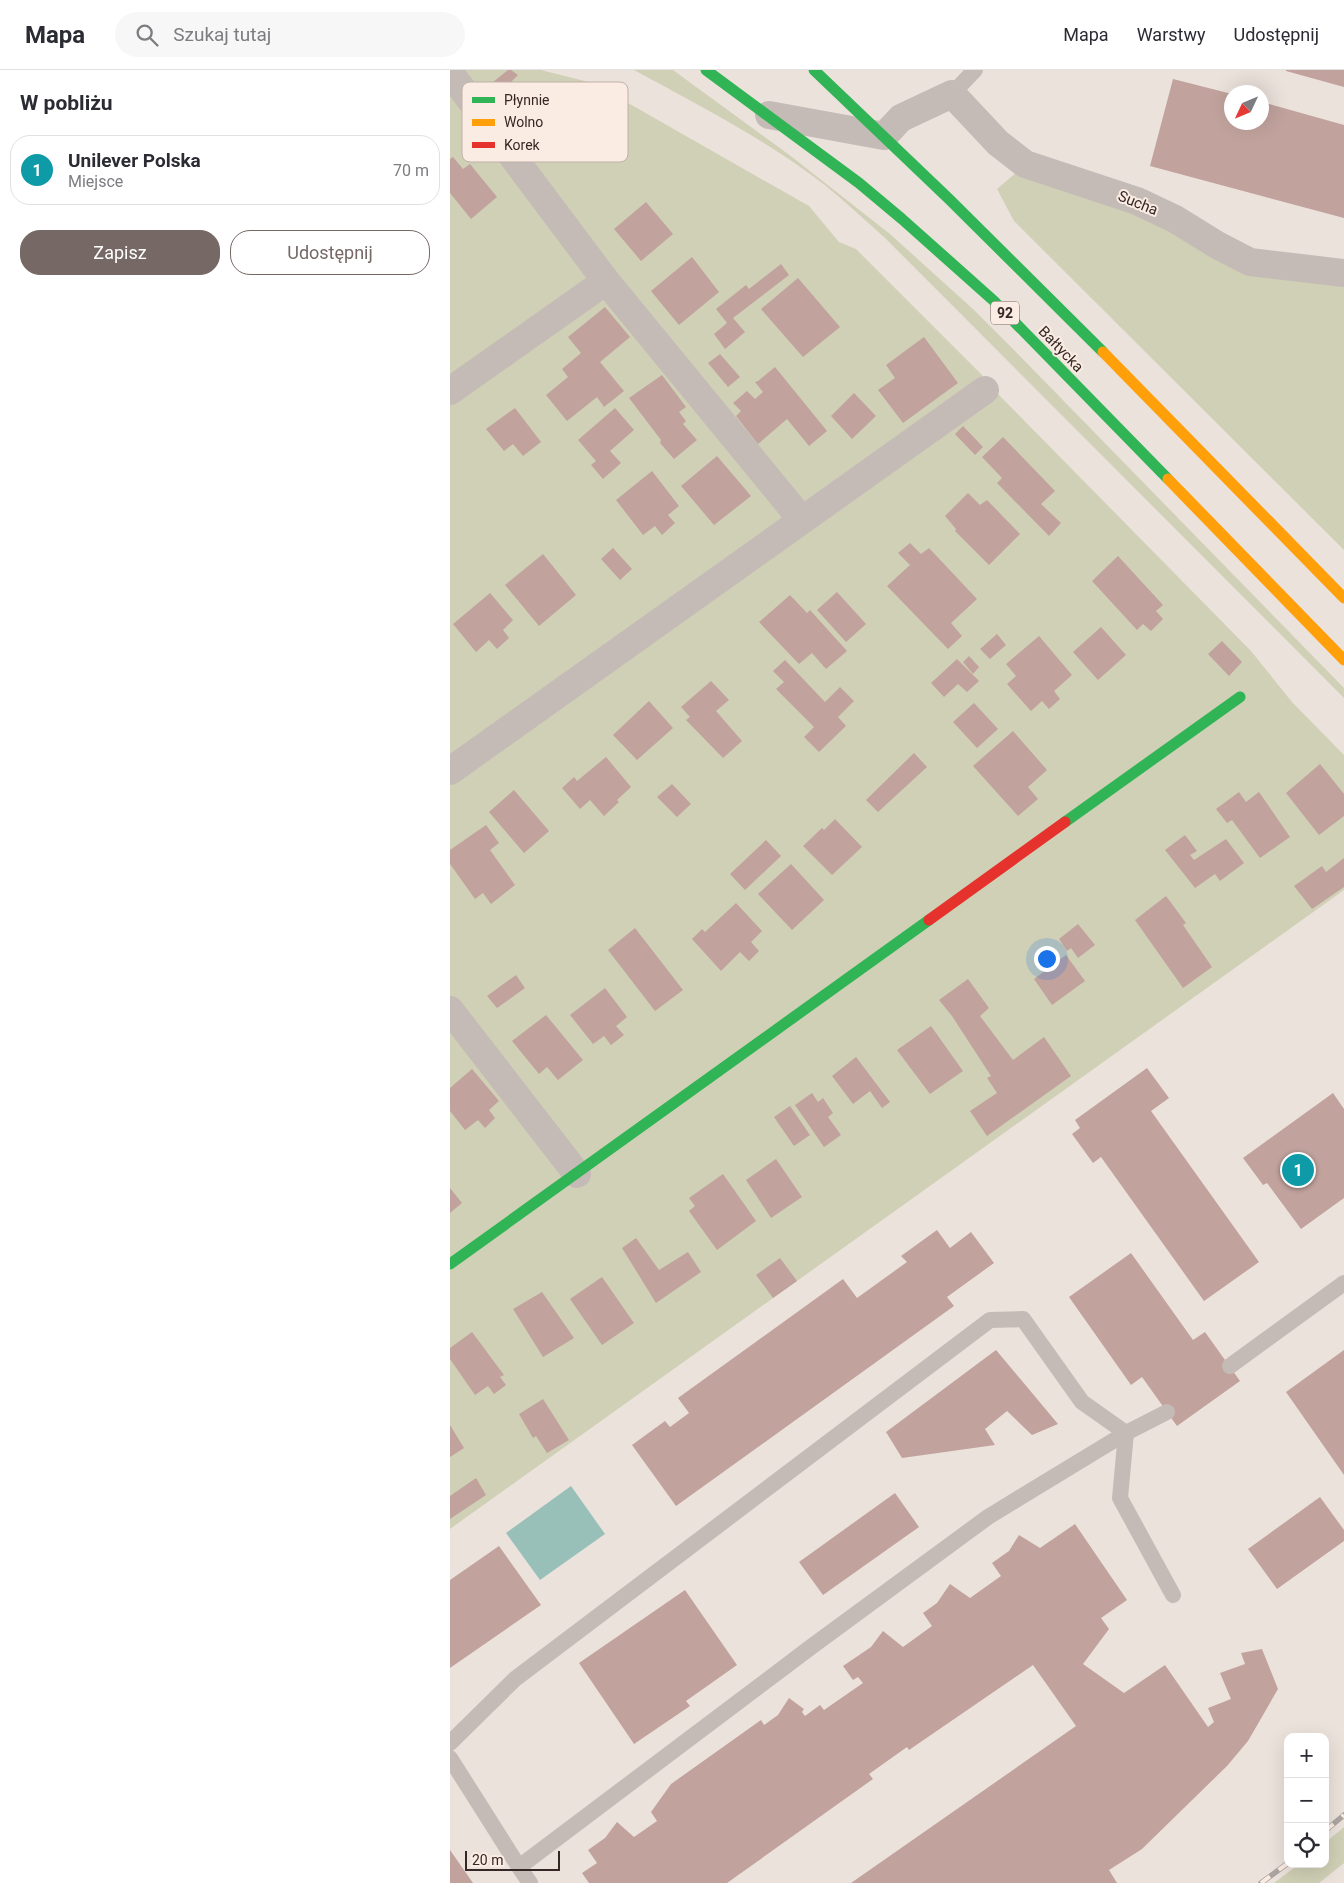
<!DOCTYPE html>
<html lang="pl">
<head>
<meta charset="utf-8">
<style>
  :root { --surface:#fff; --page:#f7f7f7; --text:#2b2b33; --muted:#7c7c81; --line:#e1e1e2; --accent:#756865 }
  body { margin:0; font-family:Roboto,sans-serif; background:var(--page); color:var(--text) }
  .controls { position:absolute; right:15px; bottom:15px; display:grid; overflow:hidden; border-radius:10px; box-shadow:0 5px 20px #0002 }
  .controls button { width:45px; height:45px; display:grid; place-items:center; padding:0; border:0; border-bottom:1px solid var(--line); background:var(--surface); color:var(--text); font:25px sans-serif }
  .compass { position:absolute; left:774px; top:15px; width:45px; height:45px; border-radius:50%; background:var(--surface); box-shadow:0 5px 20px #0002; rotate:226deg }
  .scale { position:absolute; left:15px; bottom:12px; width:95px; box-sizing:border-box; padding-left:5px; border:2px solid #352725; border-top:0; font-size:14px; line-height:18px; white-space:nowrap; color:#352725; -webkit-text-stroke:4px #faece2; paint-order:stroke }
  .you { position:absolute; left:596px; top:888px; width:18px; height:18px; margin:-12px; border:4px solid #fff; border-radius:50%; background:#1a73e8; box-shadow:0 0 0 8px #1a73e833 }
  .badge { display:grid; place-items:center; width:32px; height:32px; border-radius:50%; background:var(--accent); color:#fff; font-size:16px; font-weight:700 }
  .pin { position:absolute; translate:-50% -50%; border:2px solid #fff; box-shadow:0 1px 5px #0006 }
  .list { margin:0; padding:0; list-style:none }
  h2 { display:flex; justify-content:space-between; align-items:center; height:65px; margin:0; padding:0 20px; font-size:21px }
  h2 small { font-size:16px; font-weight:400; color:var(--muted) }
  .list li { display:grid; grid-template-columns:32px 1fr auto; gap:15px; align-items:center; box-sizing:border-box; height:70px; margin:0 10px 10px; padding:0 10px; border:1px solid var(--line); border-radius:20px }
  .list b { display:block; font-size:19px; white-space:nowrap }
  .list p { margin:0; font-size:16px; white-space:nowrap; color:var(--muted) }
  .list em { font-size:16px; font-style:normal; color:var(--muted) }
  .actions { display:flex; gap:10px; padding:15px 20px }
  .actions a { flex:1; padding:11px 0; border:1px solid var(--accent); border-radius:20px; text-align:center; font-size:18px; color:var(--accent) }
  .actions .main { background:var(--accent); color:#fff }
  .icon { flex:none; width:28px; height:28px; fill:none; stroke:currentColor; stroke-width:2; stroke-linecap:round; stroke-linejoin:round }
  .map { position:relative; flex:none; width:894px; height:1813px; overflow:hidden }
  header { display:flex; align-items:center; gap:30px; box-sizing:border-box; height:70px; padding:0 25px; background:var(--surface); border-bottom:1px solid var(--line) }
  header strong { font-size:24px }
  nav { display:flex; gap:28px; margin-inline-start:auto; font-size:18px }
  .search { width:350px; height:45px; background:var(--page); display:flex; align-items:center; gap:12px; box-sizing:border-box; padding:0 18px; border-radius:28px; color:var(--muted); font-size:19px }
  main { display:flex }
  aside { flex:1; background:var(--surface) }
  .map>svg:first-child { display:block }
</style>
</head>
<body>
<header>
<strong>Mapa</strong>
<div class="search"><svg class="icon" aria-label="search" viewBox="0 0 24 24"><circle cx="10" cy="10" r="6"/><path d="M15 15l6 6"/></svg>Szukaj tutaj</div>
<nav><a>Mapa</a><a>Warstwy</a><a>Udostępnij</a></nav>
</header>
<main>
<aside>
<h2>W pobliżu<small></small></h2>
<ul class="list">
<li><span class="badge" style="background:#0f9aa8">1</span><div><b>Unilever Polska</b><p>Miejsce</p></div><em>70 m</em></li>
</ul>
<div class="actions"><a class="main">Zapisz</a><a>Udostępnij</a></div>
</aside>
<div class="map">
<svg width="894" height="1813" viewBox="0 0 894 1813">
  <rect width="100%" height="100%" fill="#ece2dc"/>
  <!-- green -->
  <path fill="#d0d0b6" d="M0 0H91L143 13 359 136 389 172 406 179 531 304 550 326 801 581 842 632 894 685V820L0 1459Z
    M184 0H223L342 87 440 164 523 239 563 279 894 618V628L436 169C416 151 397 133 376 116 317 70 250 36 184 0Z
    M568 101 894 215V480L564 151 547 119Z
    M894 1757V1793L869 1813H824L849 1794H875V1773Z"/>
  <!-- water -->
  <path fill="#98c0b9" d="M121 1416 155 1464 90 1510 56 1463Z"/>
  <!-- building -->
  <path fill="#c1a29d" d="M58 0H61L68 5 58 15 99 66 77 84 28 24Z
    M836 0H894V17L836 1Z
    M723 9 782 24V52H812V32L894 55V148L700 96Z
    M3 87 13 99 20 94 47 127 21 149 0 123V89Z
    M196 132 223 164 191 191 164 159Z
    M242 187 269 222 229 255 201 221Z
    M331 194 339 205 283 248 295 262 275 279 264 264 277 253 266 239 296 215 299 219Z
    M348 208 390 257 353 287 311 239Z
    M155 237 180 267 150 292 174 321 154 337 147 327 117 351 96 325 118 307 112 299 131 283 118 267Z
    M474 267 508 313 453 353 428 320 445 308 436 295Z
    M270 284 290 307 278 317 258 293Z
    M325 297 377 361 359 376 337 349 308 374 286 346 291 341 283 333 297 321 305 329 313 322 305 312 308 311Z
    M212 305 236 337 229 342 236 351 233 354 247 370 224 389 210 373 211 370 179 328Z
    M404 323 426 346 402 369 381 346Z
    M65 338 91 372 73 386 63 374 54 381 36 359Z
    M165 338 184 360 160 381 171 393 153 409 141 395 146 391 128 370Z
    M513 356 533 377 525 385 505 364Z
    M553 367 605 421 591 434 611 453 599 466 547 413 552 408 532 387Z
    M267 386 301 426 264 455 231 416Z
    M202 401 229 436 218 445 225 453 212 465 205 456 193 465 166 430Z
    M518 423 530 435 537 430 570 464 539 495 505 461 506 459 495 446Z
    M460 473 471 484 479 478 527 529 501 553 512 566 498 579 437 516 460 495 448 483Z
    M163 478 182 499 170 510 151 489Z
    M93 484 126 525 89 556 55 515Z
    M668 486 713 535 706 541 713 549 701 561 693 554 687 560 642 511Z
    M387 522 416 554 396 572 367 540Z
    M40 523 63 550 53 560 59 568 47 579 39 570 26 582 3 554Z
    M340 525 357 543 360 540 397 581 376 599 362 583 349 594 309 552Z
    M651 557 676 585 648 610 623 582Z
    M547 564 556 575 540 589 530 579Z
    M589 566 622 605 604 621 610 629 599 639 592 631 581 641 557 614 566 606 556 594Z
    M772 571 792 592 779 606 758 584Z
    M519 586 529 597 523 604 513 592Z
    M507 589 529 611 517 622 508 614 494 627 481 613Z
    M335 590 375 632 390 617 404 631 388 647 396 656 369 682 354 667 364 657 326 619 334 612 323 601Z
    M261 611 279 630 266 641 292 671 273 688 236 650 240 647 231 637Z
    M199 631 223 658 187 690 163 665Z
    M524 633 548 659 527 678 503 652Z
    M563 661 597 700 578 717 588 729 568 746 523 696Z
    M464 683 477 697 428 742 416 730Z
    M156 687 181 717 167 730 169 732 154 746 140 730 130 739 112 718 124 707 127 711Z
    M870 694 894 724V746L869 765 836 723Z
    M222 714 241 734 227 747 207 727Z
    M64 720 99 761 74 783 39 742Z
    M789 722 796 732 809 722 840 767 810 788 782 750 777 753 766 739Z
    M385 749 412 777 382 805 353 776 372 758 374 760Z
    M36 755 49 773 40 780 65 815 41 834 33 823 25 829 0 794V780Z
    M735 765 747 781 740 785 744 790 776 769 794 793 770 811 765 804 745 818 715 780Z
    M316 770 331 786 295 820 280 804Z
    M894 788V817L862 839 844 816 872 796 876 802Z
    M341 794 374 830 342 860 308 824Z
    M716 826 736 853 733 855 762 897 733 918 685 850Z
    M286 833 312 861 301 872 309 881 299 891 290 882 271 901 242 869 252 859 255 862Z
    M628 854 645 875 628 888 621 878 617 881 609 869Z
    M185 858 233 920 205 941 158 880Z
    M616 885 635 911 602 935 584 909Z
    M66 905 75 918 47 938 37 926Z
    M518 909 539 938 530 946 563 990 594 967 621 1006 537 1066 520 1041 547 1023 537 1008 541 1006 502 946 489 930Z
    M155 918 177 947 166 956 174 965 161 975 154 966 143 974 120 945Z
    M96 945 133 990 108 1010 97 997 89 1004 62 971Z
    M481 956 513 1001 480 1024 447 980Z
    M406 987 440 1032 432 1038 420 1021 403 1034 382 1006Z
    M697 998 719 1028 701 1041 809 1192 754 1231 651 1087 643 1093 622 1064 630 1058 625 1050Z
    M22 999 49 1031 39 1040 45 1048 35 1058 28 1050 15 1060 0 1041V1018Z
    M362 1023 368 1032 373 1028 383 1043 378 1047 391 1065 374 1077 345 1035Z
    M883 1023 894 1039V1128L851 1159 817 1113 813 1115 793 1088Z
    M340 1036 360 1065 344 1076 324 1047Z
    M326 1089 352 1127 321 1148 296 1110Z
    M273 1104 306 1151 267 1180 239 1141 245 1136 239 1128Z
    M0 1118 12 1133 0 1143Z
    M487 1160 500 1178 521 1162 544 1193 497 1227 504 1236 226 1436 182 1375 215 1351 220 1357 239 1343 228 1328 393 1209 407 1228 457 1192 451 1186Z
    M186 1168 209 1200 238 1182 251 1202 206 1233 172 1178Z
    M681 1183 743 1270 755 1262 790 1311 727 1356 692 1307 681 1315 619 1227Z
    M330 1188 347 1211 323 1228 306 1205Z
    M152 1207 184 1253 152 1275 120 1229Z
    M92 1222 124 1268 93 1287 63 1239Z
    M22 1262 54 1305 50 1307 56 1315 44 1324 38 1316 25 1325 0 1289V1278Z
    M546 1280 608 1354 582 1365 557 1341 535 1359 545 1375 452 1388 436 1362Z
    M894 1280V1405L836 1322Z
    M93 1329 119 1370 97 1383 86 1366 83 1368 69 1344Z
    M0 1355 14 1378 0 1387Z
    M26 1408 36 1425 0 1449V1426Z
    M445 1423 469 1457 373 1525 349 1492Z
    M870 1427 894 1460V1471L827 1519 798 1479Z
    M625 1454 677 1530 651 1548 659 1559 633 1594 674 1623 715 1595 758 1657 764 1652 758 1638 781 1629 770 1603 795 1594 791 1583 812 1579 828 1619 798 1671 777 1696 692 1779 659 1800 667 1813H401L626 1656 583 1595 459 1680 457 1677 419 1704 423 1709 277 1813H139L132 1803 147 1793 138 1780 155 1768 167 1752 184 1767 207 1751 201 1742 221 1714 311 1650 314 1655 328 1645 339 1628 354 1639 352 1642 355 1646 370 1635 374 1640 413 1613 408 1607 403 1610 393 1596 421 1577 433 1561 453 1577 482 1556 473 1543 487 1533 500 1514 520 1528 551 1506 542 1493 559 1481 569 1465 590 1478Z
    M49 1476 91 1535 0 1598V1510Z
    M235 1520 287 1595 236 1631 240 1636 184 1674 129 1593Z
    M0 1780 23 1813H0Z"/>
  <g fill="none" stroke-linecap="round" stroke-linejoin="round">
    <!-- lane -->
    <path stroke="#c5bbb6" stroke-width="16" d="M502 24 525 0
      M780 1296 894 1213
      M676 1363 670 1428 723 1525
      M0 1673 65 1609 540 1250 573 1249 632 1332 676 1363
      M0 1688 69 1797 361 1577 538 1447 676 1363 717 1342
      M69 1797 80 1813"/>
    <!-- street -->
    <path stroke="#c5bbb6" stroke-width="28" d="M0 3 156 211 352 450
      M319 45 434 66 451 48 502 24 548 73 575 94 687 131 725 149 767 175 800 192 894 203
      M0 321 156 211
      M0 701 535 320
      M0 940 127 1104"/>
    <!-- fast -->
    <path stroke="#30b455" stroke-width="11" d="M256 0 409 113 452 149 544 231 718 409
      M364 0 499 129 653 282
      M615 752 790 627
      M0 1194 479 850"/>
    <!-- slow -->
    <path stroke="#ff9f0a" stroke-width="11" d="M653 282 894 528
      M718 409 894 590"/>
    <!-- jam -->
    <path stroke="#e5322d" stroke-width="11" d="M479 850 615 752"/>
    <defs>
      <path id="rail" d="M875 1761 894 1745
        M811 1813 838 1793"/>
    </defs>
    <!-- rail casing -->
    <use href="#rail" stroke="#aca4a0" stroke-width="5.5"/>
    <!-- rail -->
    <use href="#rail" stroke="#faece2" stroke-width="4" stroke-dasharray="11" stroke-linecap="butt"/>
  </g>
  <g text-anchor="middle" stroke-width="4" stroke-linejoin="round" paint-order="stroke">
    <!-- shield labels -->
    <rect fill="#faece2" stroke="#70625e" stroke-width="1" x="541" y="231.5" width="28" height="23" rx="4"/>
    <g font-size="14" font-weight="bold" fill="#352725">
      <text x="555" y="248">92</text>
    </g>
    <!-- street labels -->
    <g font-size="15" fill="#352725" stroke="#faece2">
      <text transform="translate(688 133) rotate(22)" y="5">Sucha</text>
      <text transform="translate(611 279) rotate(46)" y="5">Bałtycka</text>
    </g>
  </g>
  <!-- legend -->
  <rect x="12" y="12" width="166" height="80" rx="8" fill="#faece2" stroke="#bfb1a9" stroke-width="1"/>
  <rect x="22" y="27" width="23" height="6" fill="#30b455"/>
  <rect x="22" y="49" width="23" height="7" fill="#ff9f0a"/>
  <rect x="22" y="72" width="23" height="6" fill="#e5322d"/>
  <g font-size="14" fill="#352725">
    <text x="54" y="35">Płynnie</text>
    <text x="54" y="57">Wolno</text>
    <text x="54" y="80">Korek</text>
  </g>
</svg>
<div class="controls">
<button>+</button>
<button>−</button>
<button><svg class="icon" aria-label="locate" viewBox="0 0 24 24"><circle cx="12" cy="12" r="6"/><path d="M12 2v4M12 18v4M2 12h4M18 12h4"/></svg></button>
</div>
<svg class="compass" viewBox="-18 -18 36 36"><path d="M0-13l5 13h-10z" fill="#e53935"/><path d="M0 13l5-13h-10z" fill="#7c7c81"/></svg>
<div class="scale">20 m</div>
<div class="you"></div>
<div class="pin badge" style="left:848px;top:1100px;background:#0f9aa8">1</div>
</div>
</main>
</body>
</html>
